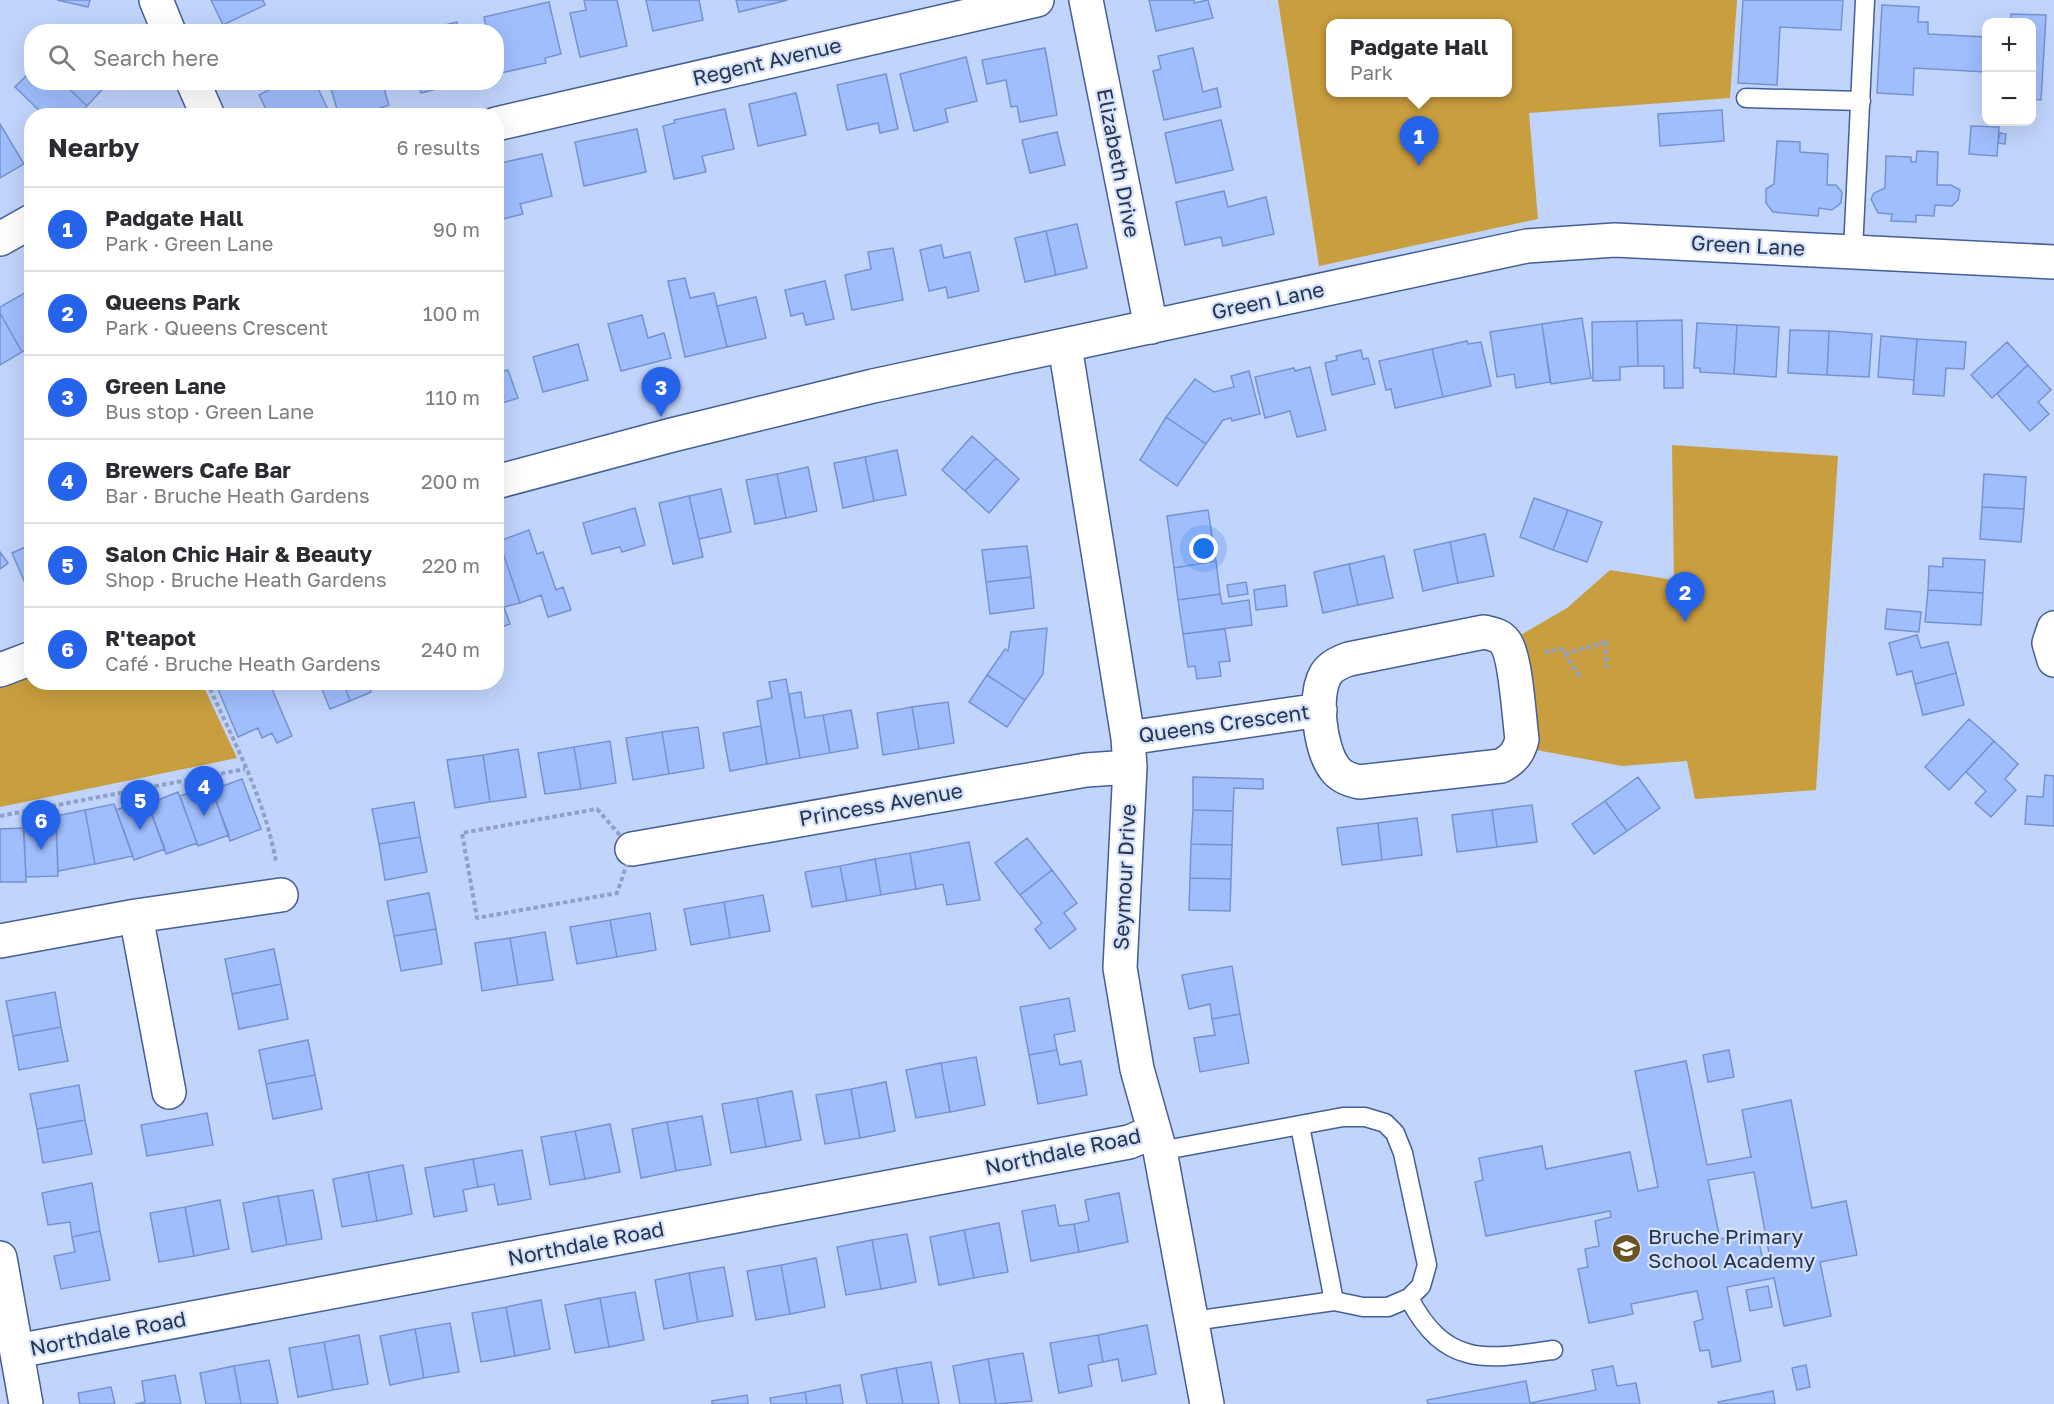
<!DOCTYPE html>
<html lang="en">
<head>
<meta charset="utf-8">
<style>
  :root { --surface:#fff; --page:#f2f2f3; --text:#2b2b33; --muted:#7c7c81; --line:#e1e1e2; --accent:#2563eb }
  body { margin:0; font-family:"Golos Text",sans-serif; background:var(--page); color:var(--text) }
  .controls { position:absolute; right:18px; top:18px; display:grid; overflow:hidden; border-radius:12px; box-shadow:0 6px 24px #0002 }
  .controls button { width:54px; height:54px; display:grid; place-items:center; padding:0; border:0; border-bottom:2px solid var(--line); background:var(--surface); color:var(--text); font:30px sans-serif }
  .you { position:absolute; left:1204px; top:549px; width:21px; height:21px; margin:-15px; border:4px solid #fff; border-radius:50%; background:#1a73e8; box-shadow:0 0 0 9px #1a73e833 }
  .badge { display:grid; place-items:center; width:39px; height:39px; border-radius:50%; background:var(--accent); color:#fff; font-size:20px; font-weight:700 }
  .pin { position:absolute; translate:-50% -50px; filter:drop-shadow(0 2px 3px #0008) }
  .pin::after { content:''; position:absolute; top:32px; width:21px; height:18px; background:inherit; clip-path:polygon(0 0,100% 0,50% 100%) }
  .popup { position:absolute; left:1326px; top:19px; width:186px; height:78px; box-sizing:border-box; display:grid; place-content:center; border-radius:12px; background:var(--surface); filter:drop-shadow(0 2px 4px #0005); font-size:20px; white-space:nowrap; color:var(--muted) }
  .popup b { font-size:22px; color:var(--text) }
  .popup::after { content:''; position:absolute; left:50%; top:100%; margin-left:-12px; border:12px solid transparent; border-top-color:var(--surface) }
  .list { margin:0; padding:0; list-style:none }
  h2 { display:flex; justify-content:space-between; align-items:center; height:78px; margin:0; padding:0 24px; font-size:26px }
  h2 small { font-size:20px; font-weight:400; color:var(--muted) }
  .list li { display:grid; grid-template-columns:39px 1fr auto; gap:18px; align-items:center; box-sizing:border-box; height:84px; padding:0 24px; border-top:2px solid var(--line) }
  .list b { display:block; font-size:22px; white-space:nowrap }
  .list p { margin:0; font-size:20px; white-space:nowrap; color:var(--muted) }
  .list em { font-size:20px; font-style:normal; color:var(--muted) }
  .icon { flex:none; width:33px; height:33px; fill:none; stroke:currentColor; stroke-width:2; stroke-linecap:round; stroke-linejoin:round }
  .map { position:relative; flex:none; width:2054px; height:1404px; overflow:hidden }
  .search { position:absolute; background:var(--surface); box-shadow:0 6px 24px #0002; left:24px; top:24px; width:480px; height:66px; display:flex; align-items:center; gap:15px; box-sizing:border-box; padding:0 21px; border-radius:24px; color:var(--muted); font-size:22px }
  .panel { position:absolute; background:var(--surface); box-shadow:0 6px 24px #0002; left:24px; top:108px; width:480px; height:582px; border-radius:24px }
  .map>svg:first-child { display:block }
</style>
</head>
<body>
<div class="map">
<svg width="2054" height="1404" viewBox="0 0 2054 1404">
  <rect width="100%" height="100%" fill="#c1d4fb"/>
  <!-- green -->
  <path fill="#c99e3f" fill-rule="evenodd" d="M1278 0H1737L1730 98 1529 113 1538 219 1319 266ZM1330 24H1508V92H1330Z
    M1672 445 1838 456 1816 790 1695 799 1687 761 1622 766 1531 749 1519 636 1567 608 1610 570 1674 580Z
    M31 649 32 682 202 683 237 758 0 807V656Z"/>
  <!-- building -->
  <path fill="#a0befd" stroke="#7693cf" stroke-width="1.5" fill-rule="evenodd" d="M57 0H90L88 7Z
    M211 0H263L265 5 223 25Z
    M584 0H617L627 46 580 57 570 13 586 10Z
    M646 0H699L703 20 653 31Z
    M736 0H788L739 12Z
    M1149 0H1194V3L1208 0 1213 18 1156 31Z
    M1743 0H1843L1841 30 1780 27 1777 85 1738 83Z
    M549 2 561 54 545 58 546 63 496 74V32H487L484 17Z
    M1882 5 1919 7 1918 22H1928V34L1986 37V72L1914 68 1913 95 1877 93Z
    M2011 14 2046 15 2041 100 2032 99V22H2011Z
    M457 22 459 32H438L437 27Z
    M1045 48 1057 115 1020 122 1017 106 1011 107 1006 80 987 84 982 60Z
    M1193 48 1203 92 1217 88 1221 107 1164 120 1153 71 1161 69 1158 56Z
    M966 57 977 101 945 109 948 122 914 131 900 74Z
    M32 70V82H62L87 106 78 116H45L15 87Z
    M886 74 898 129 880 133 878 123 847 130 837 85Z
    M62 82H109L87 106Z
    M284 82H315L331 116H252L266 109 259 95Z
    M329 82H382L389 105 357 116H339Z
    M418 82H463L421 93Z
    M796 93 806 135 758 146 749 104Z
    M725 109 734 149 702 156 706 172 674 179 663 126 675 123 674 120Z
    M1722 110 1724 141 1660 146 1658 114Z
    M1221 120 1233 170 1176 183 1165 133Z
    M0 124 24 164 0 178Z
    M1971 126 1999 127 1997 156 1969 154Z
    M637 129 646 172 584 186 575 142Z
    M1057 132 1065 165 1030 173 1022 140Z
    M2000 133 2006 134 2005 144 1998 143Z
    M1777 141 1800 142V152L1828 154 1827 185H1836L1842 192 1841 203 1832 210 1819 208 1818 216 1773 212 1766 203V189L1774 184Z
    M1917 151 1938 152 1937 185H1951L1960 190 1958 200 1952 206 1935 205 1934 216 1916 215V222L1891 221 1892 214 1878 213 1871 199 1874 193 1885 188 1886 156 1911 157V162H1916Z
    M542 154 552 196 520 204 523 214 503 219 496 192V164Z
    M1224 191 1228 207 1266 197 1274 234 1223 246 1221 237 1185 245 1176 202Z
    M1077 224 1087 268 1056 275 1046 231Z
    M1046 231 1056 275 1025 282 1015 238Z
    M941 245 944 258 970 252 979 291 948 298 946 287 929 291 920 250Z
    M893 248 903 300 852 310 845 275 871 269 868 252Z
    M685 278 690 298 714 293 727 347 685 357 668 281Z
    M825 281 834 319 806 325 803 313 791 316 785 290Z
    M28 291 32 298V346L22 352 0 313V307Z
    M756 297 766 338 727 347 717 306Z
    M0 313 22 352 0 365Z
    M642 315 648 338 664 333 671 358 621 371 608 324Z
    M1582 318 1591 378 1551 384 1542 324Z
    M1682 320 1683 388H1664V366H1638L1637 321Z
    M1637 321 1638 366 1620 367V380L1593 381 1592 322Z
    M1697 323 1737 325 1734 374 1700 372V368H1694Z
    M1542 324 1550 382 1516 388 1514 374 1497 377 1490 332Z
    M1737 325 1779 327 1776 377 1734 374Z
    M1790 330 1829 331 1827 375 1788 373Z
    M1829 331 1872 334 1869 377 1827 375Z
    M1881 336 1917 339 1914 380 1878 377Z
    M1917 339 1966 342 1964 369 1946 368 1944 396 1913 394Z
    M1467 341 1468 344 1481 342 1491 386 1443 397 1432 349Z
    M2007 342 2028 365 1992 398 1971 375Z
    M578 344 588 380 543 392 533 357Z
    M1432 349 1443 397 1395 408 1391 389 1386 390 1379 361Z
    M1361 350 1363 359 1368 358 1375 384 1332 395 1325 363 1337 360 1336 356Z
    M2028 365 2051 390 2038 402 2049 414 2030 431 1997 394Z
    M1310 367 1326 430 1297 437 1290 411 1265 418 1255 377 1294 368 1295 371Z
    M508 370 518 398 496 405V373Z
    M1249 371 1260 414 1232 421 1231 418 1223 420 1206 444 1166 417 1195 379 1214 392 1234 387 1231 376Z
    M1166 417 1206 444 1177 486 1140 460Z
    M972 436 996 458 965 491 942 470Z
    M897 450 906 495 874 501 865 457Z
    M865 457 874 501 843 508 834 463Z
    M996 458 1019 479 989 513 965 491Z
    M808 467 817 511 786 518 777 474Z
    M777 474 786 518 755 524 746 480Z
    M1984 474 2026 477 2024 509 1982 507Z
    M721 489 731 532 699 539 689 496Z
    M689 496 703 557 673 564 659 503Z
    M1534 498 1568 510 1553 550 1520 537Z
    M1982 507 2024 509 2021 542 1980 539Z
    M635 508 645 545 622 552 620 547 592 554 583 523Z
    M1208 510 1216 561 1174 568 1167 516Z
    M1568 510 1602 522 1587 562 1553 550Z
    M529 530 537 554 543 552 556 590 563 587 571 610 548 617 541 595 520 603 499 541Z
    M1485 534 1494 576 1458 583 1450 542Z
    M499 541 520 603 504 607 510 624 496 629V542Z
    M1450 542 1458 583 1423 591 1414 550Z
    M32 544V591L29 592 12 553Z
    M1027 546 1031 577 986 582 982 550Z
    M0 552 8 563 0 569Z
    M1384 556 1393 598 1358 605 1349 564Z
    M1943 558 1985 560 1983 593 1928 590 1929 566 1943 567Z
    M1216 561 1220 594 1178 600 1174 568Z
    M1349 564 1358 605 1323 613 1314 572Z
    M1031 577 1034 608 990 614 986 582Z
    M1246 582 1248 594 1229 597 1227 585Z
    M1285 585 1287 606 1256 610 1254 590Z
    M1928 590 1983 593 1981 625 1925 622Z
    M1220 594 1222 604 1249 600 1252 625 1183 634 1178 600Z
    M1887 609 1921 612 1919 632 1885 629Z
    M1047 628 1043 674 1025 700 987 675 1005 649 1008 651 1011 632Z
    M1225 629 1230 661 1219 662 1221 676 1197 679 1195 666 1188 667 1183 634Z
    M1917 635 1921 648 1948 642 1956 673 1915 684 1912 671 1897 675 1889 643Z
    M1956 673 1964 705 1923 715 1915 684Z
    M987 675 1025 700 1007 727 969 702Z
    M786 679 800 758 767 764 757 701 772 698 769 682Z
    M215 682H269L292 736 277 743 272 733 262 738 258 728 238 737Z
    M319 682H343L350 701 330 709Z
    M343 682H367L371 692 350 701Z
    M801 692 805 718 823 715 830 753 800 758 789 694Z
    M948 702 954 743 919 749 912 707Z
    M912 707 919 749 883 755 877 713Z
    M851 710 858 748 830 753 823 715Z
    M1969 719 1994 741 1949 790 1925 767Z
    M761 726 767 764 730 771 723 733Z
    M698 727 704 768 669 774 662 732Z
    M662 732 669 774 633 780 626 738Z
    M610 741 616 783 581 789 574 747Z
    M1994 741 2018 764 2005 779 2016 790 1991 817 1975 803 1986 791 1966 772Z
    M574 747 581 789 545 794 538 753Z
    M518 749 526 797 490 802 483 755Z
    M483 755 490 802 455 808 447 760Z
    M2045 775 2054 776V826L2025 824 2027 796 2043 797Z
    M1193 777 1263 779V789L1234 788 1233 811 1193 810Z
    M1638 777 1660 808 1627 831 1605 801Z
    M242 779 261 829 230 841 212 790Z
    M210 785 229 835 198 846 180 796Z
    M178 792 197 843 166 854 148 804Z
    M146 799 165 849 134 860 116 810Z
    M1605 801 1627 831 1594 854 1572 824Z
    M414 802 420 837 379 844 372 809Z
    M114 804 133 856 95 864 85 810Z
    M1532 805 1537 842 1497 847 1492 810Z
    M85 810 95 864 58 871 56 816Z
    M1193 810 1233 811 1232 845 1191 844Z
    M1492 810 1497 847 1457 852 1452 815Z
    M1417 818 1422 855 1382 860 1378 823Z
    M56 822 58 876 26 877 23 823Z
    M1378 823 1382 860 1342 865 1337 828Z
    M24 828 26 882H0V829Z
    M420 837 427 872 385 880 379 844Z
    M1027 838 1052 870 1020 895 995 863Z
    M969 842 980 900 947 905 943 884 916 889 910 853Z
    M1191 844 1232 845 1231 879 1190 878Z
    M910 853 916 889 881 895 875 859Z
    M875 859 881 895 847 901 840 866Z
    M840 866 847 901 812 907 805 872Z
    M1052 870 1077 903 1064 913 1076 929 1050 949 1035 929 1042 923 1020 895Z
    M1190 878 1231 879 1230 911 1189 910Z
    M429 893 436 929 394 936 387 901Z
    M763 895 770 931 730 938 724 902Z
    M724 902 730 938 691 945 684 909Z
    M650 913 656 950 617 957 610 920Z
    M610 920 617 957 577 964 570 927Z
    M436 929 442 964 401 971 394 936Z
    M545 932 553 980 518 985 510 938Z
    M510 938 518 985 482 991 475 943Z
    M274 949 281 984 232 994 225 959Z
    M1232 966 1240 1014 1212 1019 1210 1004 1189 1009 1182 975Z
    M281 984 288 1019 239 1029 232 994Z
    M55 992 61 1027 13 1036 6 1001Z
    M1069 998 1075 1031 1054 1035 1057 1050 1029 1055 1020 1007Z
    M1240 1014 1249 1063 1200 1072 1194 1038 1215 1035 1212 1019Z
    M61 1027 68 1061 19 1070 13 1036Z
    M308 1040 315 1075 266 1084 259 1050Z
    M1057 1050 1060 1065 1081 1061 1087 1095 1038 1104 1029 1055Z
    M1729 1050 1734 1077 1708 1082 1703 1055Z
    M976 1057 985 1105 950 1112 941 1063Z
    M1686 1061 1707 1165 1751 1157 1742 1110 1791 1100 1812 1208 1846 1201 1857 1255 1820 1262 1831 1316 1784 1326 1774 1278 1727 1287 1741 1361 1712 1367 1709 1350 1700 1351 1694 1322 1703 1319 1697 1291 1631 1304 1633 1314 1589 1323 1578 1269 1588 1267 1585 1249 1599 1246 1595 1221 1611 1217 1610 1211 1486 1236 1475 1182 1483 1180 1479 1158 1542 1146 1546 1169 1630 1152 1638 1191 1658 1187 1635 1071ZM1754 1172 1771 1264 1764 1266 1757 1232 1720 1239 1708 1180Z
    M941 1063 950 1112 916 1118 906 1070Z
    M315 1075 322 1109 273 1119 266 1084Z
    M886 1082 895 1131 860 1138 851 1089Z
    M79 1085 85 1120 37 1129 30 1094Z
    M851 1089 860 1138 825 1144 816 1095Z
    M792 1091 801 1140 766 1147 757 1098Z
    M757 1098 766 1147 731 1153 722 1104Z
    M207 1113 213 1145 147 1156 141 1125Z
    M702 1116 711 1165 676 1171 667 1122Z
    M85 1120 92 1154 43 1163 37 1129Z
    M667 1122 676 1171 641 1178 632 1129Z
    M610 1124 620 1172 585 1179 575 1131Z
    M575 1131 585 1179 550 1185 541 1137Z
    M522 1150 531 1199 498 1205 494 1184 478 1187 473 1159Z
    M473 1159 478 1187 463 1190 467 1211 434 1217 425 1168Z
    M403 1165 412 1214 377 1221 368 1172Z
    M368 1172 377 1221 342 1227 333 1179Z
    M92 1183 100 1231 72 1237 70 1222 48 1225 42 1193Z
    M313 1190 322 1239 287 1245 278 1196Z
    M1119 1193 1128 1242 1079 1252 1074 1224 1089 1221 1085 1200Z
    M278 1196 287 1245 252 1252 243 1203Z
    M220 1200 229 1249 194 1256 185 1207Z
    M1055 1205 1059 1226 1074 1224 1079 1252 1031 1261 1022 1211Z
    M185 1207 194 1256 159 1262 150 1213Z
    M999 1223 1008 1272 974 1278 964 1230Z
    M964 1230 974 1278 939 1285 930 1237Z
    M100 1231 110 1280 61 1289 54 1256 75 1252 72 1237Z
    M907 1234 916 1282 881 1289 872 1240Z
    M872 1240 881 1289 846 1295 837 1247Z
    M816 1258 825 1307 790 1314 781 1265Z
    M781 1265 790 1314 756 1320 747 1271Z
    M724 1267 733 1316 698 1322 689 1273Z
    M689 1273 698 1322 664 1329 655 1280Z
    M1768 1286 1772 1307 1750 1311 1746 1290Z
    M635 1292 644 1340 609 1347 600 1298Z
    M600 1298 609 1347 575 1353 565 1305Z
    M541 1300 550 1349 515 1356 506 1307Z
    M506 1307 515 1356 481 1362 472 1313Z
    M450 1323 459 1372 424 1378 415 1329Z
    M1147 1325 1156 1374 1122 1381 1118 1359 1103 1362 1098 1335Z
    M415 1329 424 1378 390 1385 380 1336Z
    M359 1335 368 1384 333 1390 324 1342Z
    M1098 1335 1103 1362 1088 1365 1092 1386 1059 1393 1050 1343Z
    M324 1342 333 1390 298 1397 289 1348Z
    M1023 1353 1032 1401 996 1404 988 1359Z
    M988 1359 996 1404H960L953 1366Z
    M269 1360 278 1404H241L234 1366Z
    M931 1362 939 1404H903L896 1368Z
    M1806 1365 1810 1387 1797 1390 1792 1368Z
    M234 1366 241 1404H206L200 1373Z
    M1613 1366 1617 1386 1636 1383 1640 1404H1428L1427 1400 1526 1381 1530 1403 1596 1390 1592 1370Z
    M896 1368 903 1404H867L861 1375Z
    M175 1375 181 1404H135L145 1402 142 1381Z
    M840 1385 843 1404H807L805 1392Z
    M111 1387 115 1404H80L78 1393Z
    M1773 1391 1775 1404H1719L1718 1402Z
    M805 1392 807 1404H771L770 1398Z
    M747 1395 748 1404H712V1401Z"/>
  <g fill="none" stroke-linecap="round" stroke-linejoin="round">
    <defs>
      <path id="service" d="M1746 98 1861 101
        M1853 251 1865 0
        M1300 1126 1334 1301
        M1160 1151 1343 1117H1365L1385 1123 1395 1133 1403 1153 1427 1265 1421 1286 1409 1298 1388 1307H1363L1334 1301 1193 1321
        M1409 1298C1445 1367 1485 1360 1553 1350"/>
      <path id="minor" d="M156 0 169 32
        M1086 0 1151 327
        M193 82 208 116
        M496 124 1037 0
        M0 239 32 221
        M1065 346 1128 738 1130 767 1120 968 1137 1069 1160 1151 1207 1404
        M2054 628 2049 643 2054 660
        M1484 632C1492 634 1500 635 1505 642 1516 656 1519 718 1522 739 1519 753 1513 759 1501 766L1359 782C1350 780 1341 777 1335 769 1320 750 1313 695 1326 674 1331 666 1340 662 1349 659Z
        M1128 738 1320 710
        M632 849 1086 770 1130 767
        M136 916 169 1092
        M0 941 136 916 281 895
        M0 1258 26 1404
        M17 1351 1129 1142 1153 1132"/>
      <path id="tertiary" d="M496 482 672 435 873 386 1527 246 1615 240 2054 262
        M0 670 32 658"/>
    </defs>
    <!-- service casing -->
    <use href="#service" stroke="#445e96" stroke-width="21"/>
    <!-- minor casing -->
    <use href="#minor" stroke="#445e96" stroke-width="36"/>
    <!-- tertiary casing -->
    <use href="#tertiary" stroke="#445e96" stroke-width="36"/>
    <!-- path -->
    <path stroke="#90a1c3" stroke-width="4" stroke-dasharray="4.5 3" stroke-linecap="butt" d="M1605 642 1607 668
      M1545 652 1562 649 1581 679
      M1565 654 1609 641
      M207 682C233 740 265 799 276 862
      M597 809 632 849 617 893 477 918 462 833Z
      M0 816 245 769"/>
    <!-- service -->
    <use href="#service" stroke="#fff" stroke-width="18"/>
    <!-- minor -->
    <use href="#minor" stroke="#fff" stroke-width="33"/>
    <!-- tertiary -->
    <use href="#tertiary" stroke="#fff" stroke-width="33"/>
  </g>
  <!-- icons -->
  <defs>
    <symbol id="school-disc" viewBox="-11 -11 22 22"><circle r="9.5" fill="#6a5424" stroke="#d4e1fb"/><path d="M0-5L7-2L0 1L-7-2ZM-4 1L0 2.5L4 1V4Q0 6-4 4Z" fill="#fff"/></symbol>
  </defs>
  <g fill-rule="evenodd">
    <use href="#school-disc" x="1610" y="1232" width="33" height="33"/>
  </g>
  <g text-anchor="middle" stroke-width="4.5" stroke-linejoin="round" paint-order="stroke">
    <!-- street labels -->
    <g font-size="21" fill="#28344d" stroke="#d4e1fb">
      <text transform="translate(767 62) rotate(-13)" y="7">Regent Avenue</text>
      <text transform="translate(1118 163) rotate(79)" y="7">Elizabeth Drive</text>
      <text transform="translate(1748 246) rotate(3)" y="7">Green Lane</text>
      <text transform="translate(1268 301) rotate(-12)" y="7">Green Lane</text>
      <text transform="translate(1224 724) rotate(-8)" y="7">Queens Crescent</text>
      <text transform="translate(881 805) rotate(-10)" y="7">Princess Avenue</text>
      <text transform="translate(1125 877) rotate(-87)" y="7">Seymour Drive</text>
      <text transform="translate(1063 1152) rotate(-12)" y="7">Northdale Road</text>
      <text transform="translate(586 1244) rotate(-11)" y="7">Northdale Road</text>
      <text transform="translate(108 1334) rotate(-11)" y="7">Northdale Road</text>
    </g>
    <!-- poi labels -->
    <g font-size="21" fill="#28344d" stroke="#d4e1fb" text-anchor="start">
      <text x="1648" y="1244">Bruche Primary<tspan x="1648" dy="24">School Academy</tspan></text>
    </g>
  </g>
</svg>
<div class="controls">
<button>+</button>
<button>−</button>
</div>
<div class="you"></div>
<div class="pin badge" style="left:1419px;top:166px">1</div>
<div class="popup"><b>Padgate Hall</b>Park</div>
<div class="pin badge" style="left:1685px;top:622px">2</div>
<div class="pin badge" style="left:661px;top:417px">3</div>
<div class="pin badge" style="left:204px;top:816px">4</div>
<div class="pin badge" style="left:140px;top:830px">5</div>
<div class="pin badge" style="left:41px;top:850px">6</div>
<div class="search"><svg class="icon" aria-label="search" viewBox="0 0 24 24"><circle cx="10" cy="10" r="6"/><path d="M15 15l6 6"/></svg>Search here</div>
<section class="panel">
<h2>Nearby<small>6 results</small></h2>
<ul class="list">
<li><span class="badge">1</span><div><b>Padgate Hall</b><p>Park · Green Lane</p></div><em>90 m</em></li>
<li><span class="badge">2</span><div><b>Queens Park</b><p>Park · Queens Crescent</p></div><em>100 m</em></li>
<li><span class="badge">3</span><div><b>Green Lane</b><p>Bus stop · Green Lane</p></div><em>110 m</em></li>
<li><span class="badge">4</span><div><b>Brewers Cafe Bar</b><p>Bar · Bruche Heath Gardens</p></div><em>200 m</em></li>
<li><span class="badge">5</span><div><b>Salon Chic Hair &amp; Beauty</b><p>Shop · Bruche Heath Gardens</p></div><em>220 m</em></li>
<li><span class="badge">6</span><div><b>R'teapot</b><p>Café · Bruche Heath Gardens</p></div><em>240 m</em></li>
</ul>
</section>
</div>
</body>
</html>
